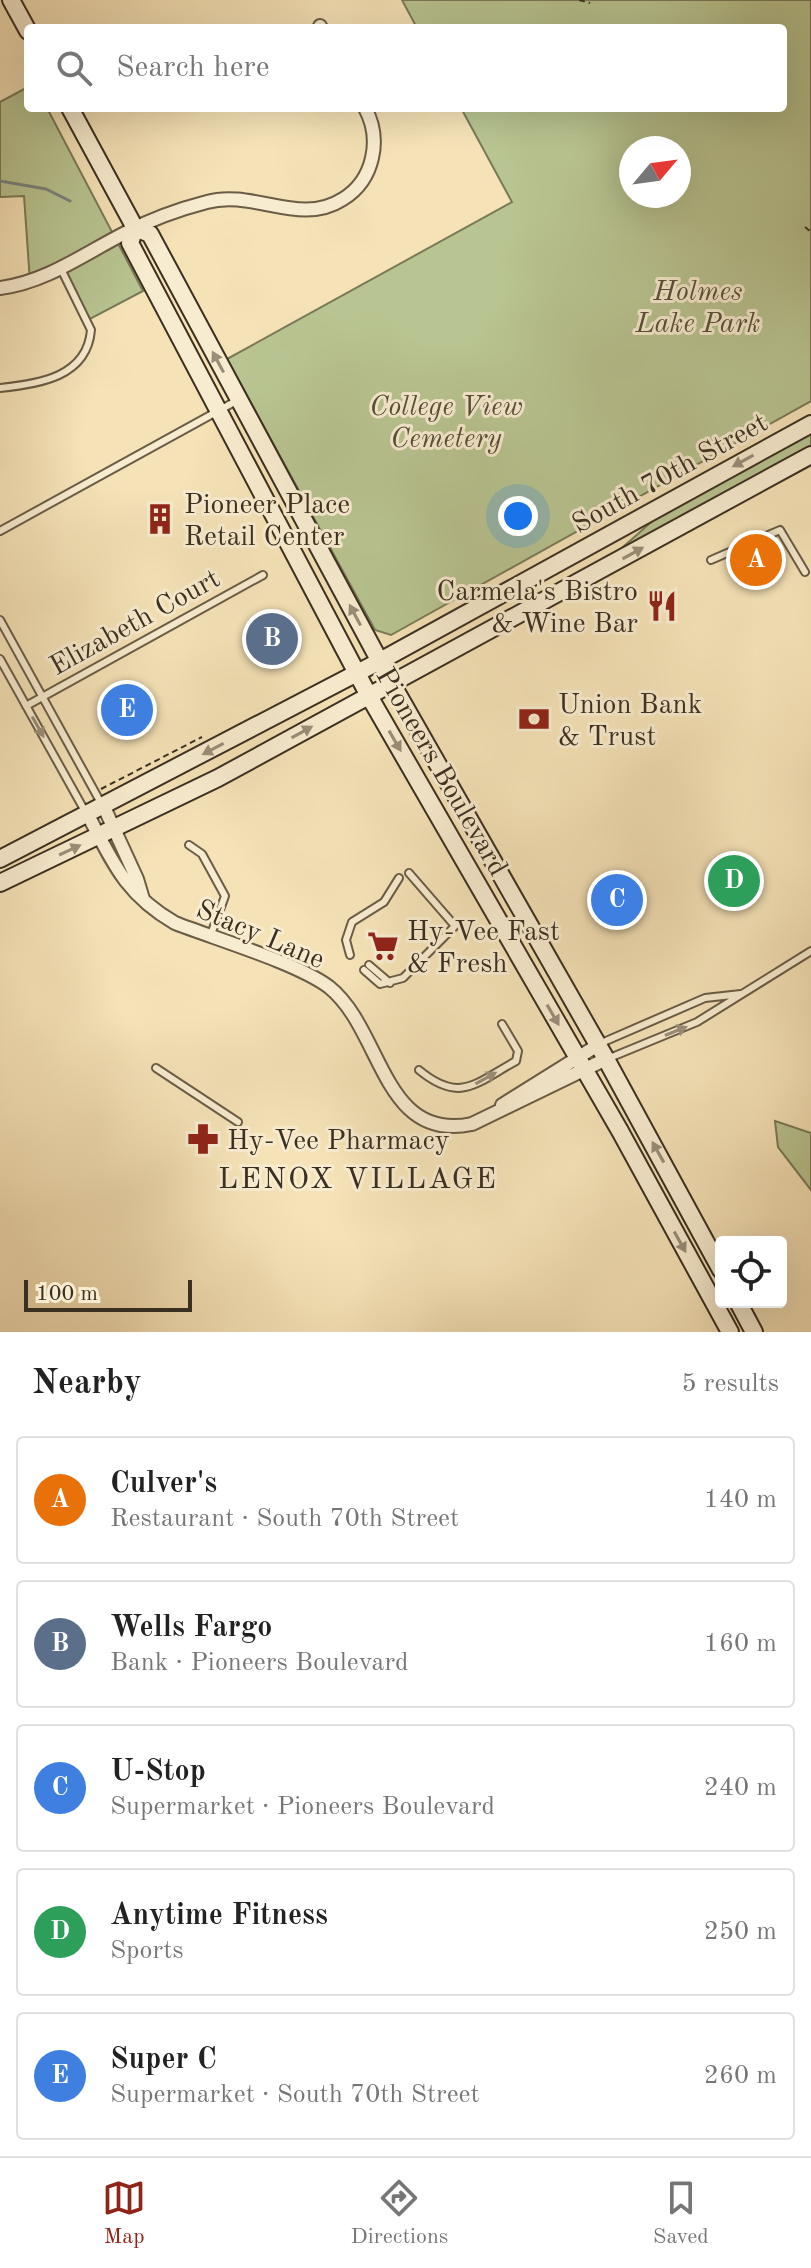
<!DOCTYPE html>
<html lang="en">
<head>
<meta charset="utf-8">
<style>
  :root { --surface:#fff; --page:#f6f6f6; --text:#222; --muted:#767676; --line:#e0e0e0; --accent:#8f2418 }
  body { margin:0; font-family:"Old Standard TT",serif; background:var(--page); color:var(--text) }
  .controls { position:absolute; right:24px; bottom:24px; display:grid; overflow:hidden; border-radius:8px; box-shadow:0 8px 32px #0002 }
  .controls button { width:72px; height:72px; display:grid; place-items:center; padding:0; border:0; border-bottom:2px solid var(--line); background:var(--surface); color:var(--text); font:40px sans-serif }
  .compass { position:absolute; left:619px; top:136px; width:72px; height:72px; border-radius:50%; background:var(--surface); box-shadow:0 8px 32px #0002; rotate:61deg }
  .scale { position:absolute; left:24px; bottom:20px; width:168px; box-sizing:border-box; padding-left:8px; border:4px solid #3b2f20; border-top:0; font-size:22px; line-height:28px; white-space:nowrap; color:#3b2f20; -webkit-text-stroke:6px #f8ecd0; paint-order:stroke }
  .you { position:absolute; left:518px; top:516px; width:28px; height:28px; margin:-20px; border:6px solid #fff; border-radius:50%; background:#1a73e8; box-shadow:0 0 0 12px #1a73e833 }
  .badge { display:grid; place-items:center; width:52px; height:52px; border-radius:50%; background:var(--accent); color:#fff; font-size:26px; font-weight:700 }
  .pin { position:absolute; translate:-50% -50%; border:4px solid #fff; box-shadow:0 2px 8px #0006 }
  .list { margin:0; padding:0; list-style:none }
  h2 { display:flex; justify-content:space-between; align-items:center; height:104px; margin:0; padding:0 32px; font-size:34px }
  h2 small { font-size:26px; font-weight:400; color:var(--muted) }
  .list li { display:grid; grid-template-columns:52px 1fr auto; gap:24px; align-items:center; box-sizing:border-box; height:128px; margin:0 16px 16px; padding:0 16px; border:2px solid var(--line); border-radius:8px }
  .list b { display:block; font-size:30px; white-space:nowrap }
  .list p { margin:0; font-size:26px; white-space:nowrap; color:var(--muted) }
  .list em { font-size:26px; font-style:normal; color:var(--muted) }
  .icon { flex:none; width:44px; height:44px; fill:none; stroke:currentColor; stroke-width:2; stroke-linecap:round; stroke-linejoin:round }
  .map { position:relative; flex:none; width:811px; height:1332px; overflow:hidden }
  .search { position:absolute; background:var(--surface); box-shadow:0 8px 32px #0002; left:24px; right:24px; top:24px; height:88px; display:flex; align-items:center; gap:20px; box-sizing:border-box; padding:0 28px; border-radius:8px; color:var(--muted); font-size:30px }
  .sheet { height:824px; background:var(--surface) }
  nav { display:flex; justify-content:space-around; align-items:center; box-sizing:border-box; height:112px; border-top:2px solid var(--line); background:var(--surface); font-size:22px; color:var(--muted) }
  nav a { display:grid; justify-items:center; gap:4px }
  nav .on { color:var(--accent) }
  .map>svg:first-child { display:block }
</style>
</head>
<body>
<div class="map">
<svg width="811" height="1332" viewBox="0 0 811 1332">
  <rect width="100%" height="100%" fill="#f5e2b7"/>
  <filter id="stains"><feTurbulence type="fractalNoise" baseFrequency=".0025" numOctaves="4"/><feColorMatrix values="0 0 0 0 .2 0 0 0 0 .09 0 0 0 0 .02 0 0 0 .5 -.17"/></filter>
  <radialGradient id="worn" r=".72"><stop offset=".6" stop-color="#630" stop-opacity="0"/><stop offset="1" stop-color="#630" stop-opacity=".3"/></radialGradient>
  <!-- green -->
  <path fill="#b8c491" stroke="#7a7a58" stroke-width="2" fill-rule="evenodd" d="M402 0H811V401L391 635 375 630 227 359 512 202 461 108H783V28H417ZM631 148H679V196H631Z
    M28 87V108H47L143 291 88 320 60 268 30 282 24 196 0 197V102Z
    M811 431V446L615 554 657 517Z
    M775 1121 811 1133V1190L778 1147Z"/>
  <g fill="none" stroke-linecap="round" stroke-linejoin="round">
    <!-- stream -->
    <path stroke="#79827d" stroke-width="3" d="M0 181 46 189 70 201"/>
    <defs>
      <path id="lane" d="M0 388C39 384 87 377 91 330L61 269
        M0 531 238 400
        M711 560 780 530 805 572
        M0 620 101 803
        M0 659 86 813
        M26 706 263 575
        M189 845 202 854 225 896 210 937
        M350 955 346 940 352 922 384 902 399 878
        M369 965 390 983
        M364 970 380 984 403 978 455 926 409 873
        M599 1044 705 998 741 994
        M607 1059 697 1022 811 951
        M156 1068 238 1122
        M419 1070C460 1104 476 1083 516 1061L518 1051 502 1024"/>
      <path id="street" d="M320 26 321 28
        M0 288C47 282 85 253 127 232 152 219 180 209 207 202 253 189 300 227 343 199 374 180 382 139 365 108
        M104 807 137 879 143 899
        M88 815C113 863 126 895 175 923 216 939 297 963 329 987 383 1030 382 1143 472 1124L606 1059
        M502 1105 598 1045"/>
      <path id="secondary" d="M11 0 28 31
        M70 108 135 228 150 234 392 684 606 1059 721 1270
        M135 228 130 243 369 696 620 1131 730 1332
        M0 859 380 661 811 424
        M0 883 218 778 811 455
        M738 1302 754 1332"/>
    </defs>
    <!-- lane casing -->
    <use href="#lane" stroke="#6a5c46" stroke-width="10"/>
    <!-- street casing -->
    <use href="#street" stroke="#6a5c46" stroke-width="16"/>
    <!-- secondary casing -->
    <use href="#secondary" stroke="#3b2f20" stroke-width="20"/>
    <!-- path -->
    <path stroke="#3b2f20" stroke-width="2" stroke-dasharray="6 4" stroke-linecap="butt" d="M579 0 590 3
      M805 227 811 232
      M101 789 202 737"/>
    <!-- lane -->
    <use href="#lane" stroke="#f8ecd0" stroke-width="6"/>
    <!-- street -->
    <use href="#street" stroke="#f8ecd0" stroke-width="12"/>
    <!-- secondary -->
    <use href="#secondary" stroke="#f8ecd0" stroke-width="16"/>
  </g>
  <!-- one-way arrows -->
  <defs><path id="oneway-solid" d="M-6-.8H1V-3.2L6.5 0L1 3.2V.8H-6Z" transform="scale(2)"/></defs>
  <g fill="#9a8e78">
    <use href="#oneway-solid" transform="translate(218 362) rotate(-118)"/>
    <use href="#oneway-solid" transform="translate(743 461) rotate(151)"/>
    <use href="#oneway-solid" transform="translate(633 553) rotate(-29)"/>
    <use href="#oneway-solid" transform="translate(355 615) rotate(-118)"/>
    <use href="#oneway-solid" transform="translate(38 727) rotate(61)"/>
    <use href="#oneway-solid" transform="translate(302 732) rotate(-29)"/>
    <use href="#oneway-solid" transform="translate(395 741) rotate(60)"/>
    <use href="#oneway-solid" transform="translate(213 749) rotate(152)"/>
    <use href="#oneway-solid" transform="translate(70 850) rotate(-25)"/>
    <use href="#oneway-solid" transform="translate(553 1015) rotate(60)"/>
    <use href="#oneway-solid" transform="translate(676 1031) rotate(-22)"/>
    <use href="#oneway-solid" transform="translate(486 1078) rotate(-29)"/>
    <use href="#oneway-solid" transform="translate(658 1152) rotate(-119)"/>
    <use href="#oneway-solid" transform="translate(680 1242) rotate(61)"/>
  </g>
  <!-- icons -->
  <defs>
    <symbol id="building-bare" viewBox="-9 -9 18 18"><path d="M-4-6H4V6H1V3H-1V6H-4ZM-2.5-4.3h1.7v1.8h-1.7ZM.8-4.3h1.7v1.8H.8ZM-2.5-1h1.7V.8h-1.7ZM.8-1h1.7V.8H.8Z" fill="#8f2418" stroke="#f8ecd0" stroke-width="2.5" paint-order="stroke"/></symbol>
    <symbol id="restaurant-bare" viewBox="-9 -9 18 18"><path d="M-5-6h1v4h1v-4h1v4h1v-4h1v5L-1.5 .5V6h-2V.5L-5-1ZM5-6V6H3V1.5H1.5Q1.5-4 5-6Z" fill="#8f2418" stroke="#f8ecd0" stroke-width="2.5" paint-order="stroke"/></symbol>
    <symbol id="bank-bare" viewBox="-9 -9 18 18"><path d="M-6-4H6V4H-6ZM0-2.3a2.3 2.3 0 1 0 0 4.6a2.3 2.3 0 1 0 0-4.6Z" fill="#8f2418" stroke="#f8ecd0" stroke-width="2.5" paint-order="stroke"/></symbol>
    <symbol id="supermarket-bare" viewBox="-9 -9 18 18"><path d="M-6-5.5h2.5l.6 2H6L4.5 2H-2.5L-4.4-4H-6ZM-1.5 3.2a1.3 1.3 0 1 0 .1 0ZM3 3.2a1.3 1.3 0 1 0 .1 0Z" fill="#8f2418" stroke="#f8ecd0" stroke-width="2.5" paint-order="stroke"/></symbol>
    <symbol id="pharmacy-bare" viewBox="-9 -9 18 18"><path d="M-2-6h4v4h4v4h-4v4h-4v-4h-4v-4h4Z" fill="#8f2418" stroke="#f8ecd0" stroke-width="2.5" paint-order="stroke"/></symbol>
  </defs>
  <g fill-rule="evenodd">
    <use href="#building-bare" x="138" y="497" width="44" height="44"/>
    <use href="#restaurant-bare" x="640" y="584" width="44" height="44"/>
    <use href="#bank-bare" x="512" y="697" width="44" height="44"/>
    <use href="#supermarket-bare" x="361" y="924" width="44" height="44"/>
    <use href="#pharmacy-bare" x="181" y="1117" width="44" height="44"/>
  </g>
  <g text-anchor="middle" stroke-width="6" stroke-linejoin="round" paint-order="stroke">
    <!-- park labels -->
    <g font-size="28" font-style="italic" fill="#544d37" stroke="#f8ecd0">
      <text x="698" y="300">Holmes<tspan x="698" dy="32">Lake Park</tspan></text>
      <text x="446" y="415">College View<tspan x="446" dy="32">Cemetery</tspan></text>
    </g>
    <!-- street labels -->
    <g font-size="28" fill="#3b2f20" stroke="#f8ecd0">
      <text transform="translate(669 472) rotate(-29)" y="10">South 70th Street</text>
      <text transform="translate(134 621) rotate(-29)" y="10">Elizabeth Court</text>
      <text transform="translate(443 771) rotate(60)" y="10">Pioneers Boulevard</text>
      <text transform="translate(261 933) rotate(23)" y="10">Stacy Lane</text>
    </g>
    <!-- poi labels -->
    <g font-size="28" fill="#3b2f20" stroke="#f8ecd0" text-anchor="start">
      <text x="184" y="513">Pioneer Place<tspan x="184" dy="32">Retail Center</tspan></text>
      <text x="638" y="600" text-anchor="end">Carmela's Bistro<tspan x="638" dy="32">&amp; Wine Bar</tspan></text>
      <text x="558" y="713">Union Bank<tspan x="558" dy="32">&amp; Trust</tspan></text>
      <text x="407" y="940">Hy-Vee Fast<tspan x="407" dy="32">&amp; Fresh</tspan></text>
      <text x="227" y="1149">Hy-Vee Pharmacy</text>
    </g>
    <!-- neighbourhood labels -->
    <g font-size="30" letter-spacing="2" fill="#3b2f20" stroke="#f8ecd0">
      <text x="358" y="1188">LENOX VILLAGE</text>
    </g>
  </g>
  <rect width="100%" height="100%" filter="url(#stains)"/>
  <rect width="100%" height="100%" fill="url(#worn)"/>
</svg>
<div class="controls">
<button><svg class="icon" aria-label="locate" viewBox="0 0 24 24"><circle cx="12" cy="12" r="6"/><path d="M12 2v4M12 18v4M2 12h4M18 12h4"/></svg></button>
</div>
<svg class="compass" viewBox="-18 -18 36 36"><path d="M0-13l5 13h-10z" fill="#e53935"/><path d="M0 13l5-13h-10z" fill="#767676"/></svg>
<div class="scale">100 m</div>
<div class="you"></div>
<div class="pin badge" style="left:756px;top:560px;background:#e8710a">A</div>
<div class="pin badge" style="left:272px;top:639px;background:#5c6f8a">B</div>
<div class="pin badge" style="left:617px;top:900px;background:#3f7fe0">C</div>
<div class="pin badge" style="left:734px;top:881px;background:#2e9e5b">D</div>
<div class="pin badge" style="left:127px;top:710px;background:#3f7fe0">E</div>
<div class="search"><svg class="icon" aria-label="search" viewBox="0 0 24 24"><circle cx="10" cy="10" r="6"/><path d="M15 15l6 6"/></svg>Search here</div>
</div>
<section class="sheet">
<h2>Nearby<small>5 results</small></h2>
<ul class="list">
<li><span class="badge" style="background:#e8710a">A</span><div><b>Culver's</b><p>Restaurant · South 70th Street</p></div><em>140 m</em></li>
<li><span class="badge" style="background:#5c6f8a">B</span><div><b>Wells Fargo</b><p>Bank · Pioneers Boulevard</p></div><em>160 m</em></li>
<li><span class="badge" style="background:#3f7fe0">C</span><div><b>U-Stop</b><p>Supermarket · Pioneers Boulevard</p></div><em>240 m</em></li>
<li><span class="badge" style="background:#2e9e5b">D</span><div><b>Anytime Fitness</b><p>Sports</p></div><em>250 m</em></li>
<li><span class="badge" style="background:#3f7fe0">E</span><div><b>Super C</b><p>Supermarket · South 70th Street</p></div><em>260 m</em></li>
</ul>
</section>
<nav>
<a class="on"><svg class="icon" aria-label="map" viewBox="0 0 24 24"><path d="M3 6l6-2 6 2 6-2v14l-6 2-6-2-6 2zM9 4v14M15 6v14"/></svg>Map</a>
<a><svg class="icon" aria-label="directions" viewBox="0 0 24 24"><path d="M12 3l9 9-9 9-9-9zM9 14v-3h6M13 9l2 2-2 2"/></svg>Directions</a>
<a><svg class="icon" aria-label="saved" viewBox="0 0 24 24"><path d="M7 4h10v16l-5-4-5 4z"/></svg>Saved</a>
</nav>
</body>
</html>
